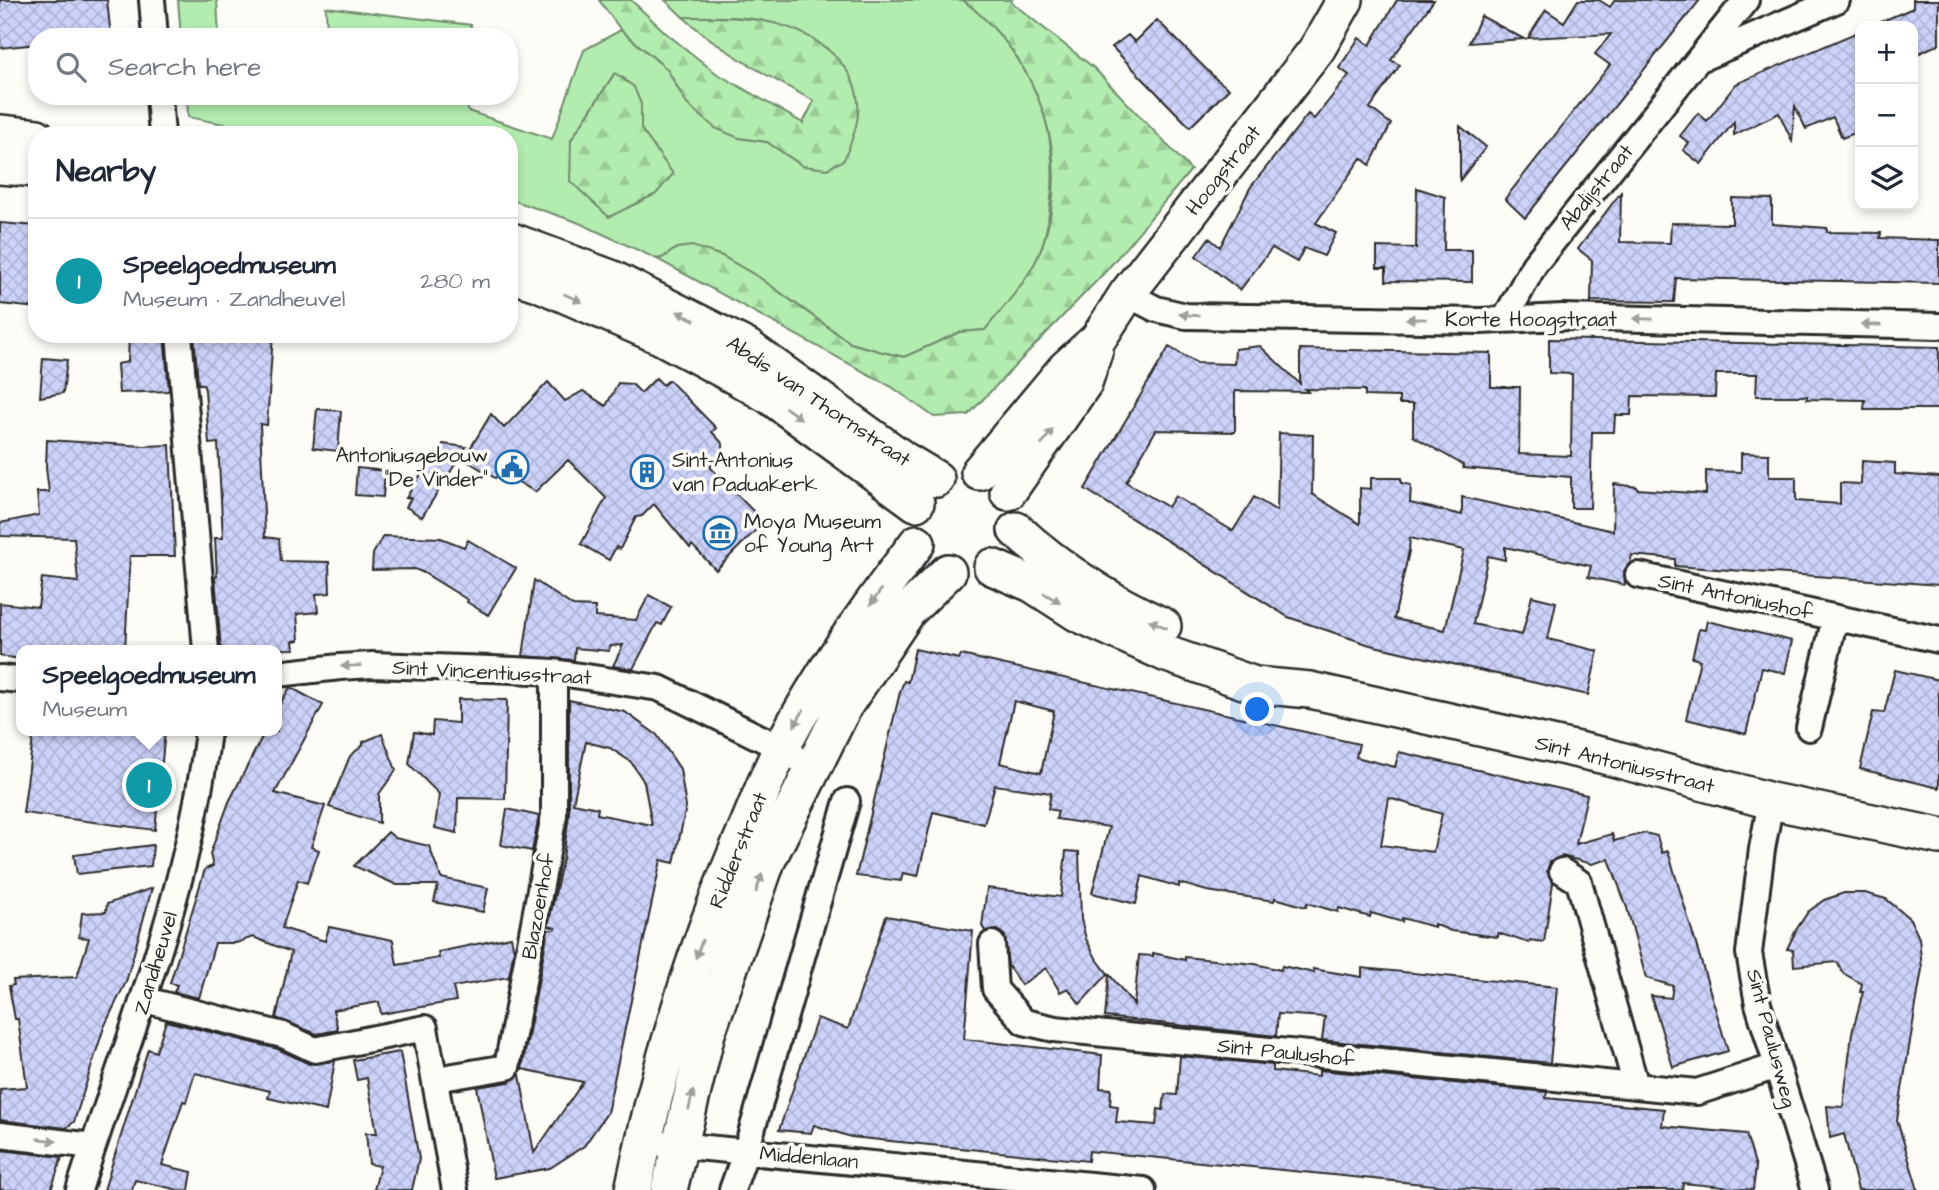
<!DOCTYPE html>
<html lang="en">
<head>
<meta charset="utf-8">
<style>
  :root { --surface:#fff; --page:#f2f2f3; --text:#1f2937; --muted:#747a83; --line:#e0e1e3; --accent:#1f6fb2 }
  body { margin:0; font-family:"Architects Daughter",sans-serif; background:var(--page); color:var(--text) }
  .controls { position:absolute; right:21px; top:21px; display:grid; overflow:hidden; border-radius:14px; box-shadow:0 4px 10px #0003 }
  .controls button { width:63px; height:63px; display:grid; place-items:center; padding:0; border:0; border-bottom:2px solid var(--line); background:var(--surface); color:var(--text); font:35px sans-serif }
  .you { position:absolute; left:1258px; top:710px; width:24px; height:24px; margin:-18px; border:5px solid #fff; border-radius:50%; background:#1a73e8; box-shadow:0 0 0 10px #1a73e833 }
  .badge { display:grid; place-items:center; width:46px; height:46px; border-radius:50%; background:var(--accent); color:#fff; font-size:23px; font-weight:700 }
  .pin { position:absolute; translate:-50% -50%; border:4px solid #fff; box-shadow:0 2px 7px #0006 }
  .popup { position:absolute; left:16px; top:645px; width:266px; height:91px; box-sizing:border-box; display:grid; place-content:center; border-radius:14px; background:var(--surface); filter:drop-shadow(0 2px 5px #0005); font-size:23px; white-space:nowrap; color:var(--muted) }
  .popup b { font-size:26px; color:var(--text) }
  .popup::after { content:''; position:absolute; left:50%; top:100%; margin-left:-14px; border:14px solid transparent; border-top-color:var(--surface) }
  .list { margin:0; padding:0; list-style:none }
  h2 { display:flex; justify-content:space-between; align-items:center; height:91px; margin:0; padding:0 28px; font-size:30px }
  h2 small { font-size:23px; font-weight:400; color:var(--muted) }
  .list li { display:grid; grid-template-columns:46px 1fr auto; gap:21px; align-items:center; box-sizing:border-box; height:126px; padding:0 28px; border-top:2px solid var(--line) }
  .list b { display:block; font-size:26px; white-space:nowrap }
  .list p { margin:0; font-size:23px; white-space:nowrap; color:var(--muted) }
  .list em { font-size:23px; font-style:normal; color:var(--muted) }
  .icon { flex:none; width:38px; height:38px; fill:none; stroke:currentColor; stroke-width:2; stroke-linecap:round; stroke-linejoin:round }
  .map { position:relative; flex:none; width:1939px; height:1190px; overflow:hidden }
  .search { position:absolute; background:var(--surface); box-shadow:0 4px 10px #0003; left:28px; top:28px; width:490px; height:77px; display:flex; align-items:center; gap:18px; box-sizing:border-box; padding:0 24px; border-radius:28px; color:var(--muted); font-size:26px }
  .panel { position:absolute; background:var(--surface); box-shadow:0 4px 10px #0003; left:28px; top:126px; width:490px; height:217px; border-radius:28px }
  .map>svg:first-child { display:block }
</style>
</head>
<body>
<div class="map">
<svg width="1939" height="1190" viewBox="0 0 1939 1190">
  <defs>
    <pattern id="forest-firs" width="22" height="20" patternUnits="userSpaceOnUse" patternTransform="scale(1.75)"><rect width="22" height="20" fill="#b3ecaf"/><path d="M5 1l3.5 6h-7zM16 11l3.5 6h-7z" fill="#9acb97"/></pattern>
    <pattern id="building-cross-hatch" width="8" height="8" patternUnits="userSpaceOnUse" patternTransform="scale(1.75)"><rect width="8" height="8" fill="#cdd2fa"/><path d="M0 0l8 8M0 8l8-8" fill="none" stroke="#b0b4d6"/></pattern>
  </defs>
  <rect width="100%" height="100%" fill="#fdfcf7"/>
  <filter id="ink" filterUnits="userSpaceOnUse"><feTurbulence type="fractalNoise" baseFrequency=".0143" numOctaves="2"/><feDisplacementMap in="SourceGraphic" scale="14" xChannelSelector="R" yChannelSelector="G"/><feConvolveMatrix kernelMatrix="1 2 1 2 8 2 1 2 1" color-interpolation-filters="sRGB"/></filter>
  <g filter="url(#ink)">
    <!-- grass -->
    <path fill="#b3ecaf" stroke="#6f8c6d" stroke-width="2" fill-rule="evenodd" d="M178 0H217L219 37H181Z
      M665 0H963C1023 47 1057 112 1052 189 1050 208 1048 229 1042 247 1031 278 1005 305 985 330L960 332 904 357 882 352 851 343 760 278 722 256 677 248 662 258 657 259 577 222 509 199V135H279L188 117 187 96H468V111L552 139 584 50 621 30 667 69 687 104 739 138 767 142 803 166 828 49C810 39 792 28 772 23 744 15 712 17 683 17ZM614 74 625 79 641 104V129L673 174 571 140Z
      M326 7 471 25V37H327Z"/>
    <!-- forest -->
    <path fill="url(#forest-firs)" stroke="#6f8c6d" stroke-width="2" d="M599 0H631L667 34 716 73 803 123 814 101C768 76 722 52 683 17 712 17 741 16 769 22 808 30 855 59 858 103 860 122 851 142 844 160L827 169 803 166 767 142 739 138 715 128 687 104 667 69 621 30Z
      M963 0H1012L1011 2 1094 68 1191 170 1106 271 968 415 934 417 892 387 657 259 662 258 677 248 692 246 722 256 760 278 850 343 882 352 904 357 960 332 985 330C1005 305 1031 278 1042 247 1074 153 1038 59 963 0Z
      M615 73 634 87 641 104V129L673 174 656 194 609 217 570 181 571 140Z"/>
    <!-- building -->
    <path fill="url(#building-cross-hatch)" stroke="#2b2b2b" stroke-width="2" fill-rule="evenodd" d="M0 0H107L111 37H37V44L0 48Z
      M1397 0H1434L1391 60 1400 65 1370 108 1391 124 1370 165 1361 158 1316 223 1336 233 1324 256 1304 248 1297 262 1272 248 1240 290 1196 256 1209 238 1220 247 1250 188 1308 114 1314 119 1349 75 1339 68 1359 38 1370 45Z
      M1578 0H1599L1610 7 1615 0H1700L1525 218 1505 199 1610 65 1595 54 1611 34 1528 38 1546 10 1564 22Z
      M1913 0H1939V44L1913 56V26H1871L1913 8Z
      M1481 16 1524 39 1469 43Z
      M1157 20 1215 78 1229 89 1190 127 1112 47 1128 35 1135 42Z
      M1860 31V131L1842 138 1833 117 1806 129 1795 106 1792 141 1779 113 1734 135V122L1701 164 1683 150 1689 143 1680 136 1698 113 1707 121 1736 84Z
      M1460 126 1486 147 1460 180Z
      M1417 188 1445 197 1444 250H1472V282L1386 281V268H1377V247L1416 248Z
      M1621 192 1620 242 1670 243 1671 223 1732 224V198L1772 199V224L1827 228V232L1881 233 1880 238 1939 240V283L1676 278 1674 302 1591 301 1592 260 1578 249Z
      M0 223 37 226V308L0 304Z
      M129 334H164L169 391 119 393 117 364 128 362Z
      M194 334H273L267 425 260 424 265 537 279 539 281 561 329 562 330 593 316 594 318 612 297 614 299 640 293 641 294 649 221 650 215 577 217 576 215 538H223L218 443 209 444 205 390 203 384H198Z
      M1549 339 1939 347V409H1864L1865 400 1807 399V396H1756L1757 374H1716L1715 397 1632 396 1631 415H1615L1614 432H1592L1590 508H1571V477L1463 468V465L1413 436V404H1399V397L1365 396V390L1305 389 1308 392 1235 391V432L1156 430 1126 482 1168 507 1175 496 1233 531 1254 497 1277 511 1279 433 1313 435 1312 494 1360 524V488L1371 489V478H1401V483L1411 485 1410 503 1462 515V497L1613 531 1614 484 1637 487V489L1706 494V471L1741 472V453L1769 454V477H1796V501L1840 504V483L1861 484 1862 461 1895 463V474L1939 477V585L1675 566V559L1632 555 1630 563 1624 571 1625 585 1588 577 1591 566 1505 547V560L1488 556 1473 624 1522 635 1532 596 1556 602 1548 639 1598 651 1588 695 1370 645 1288 617 1085 489 1169 347 1197 363 1234 364 1235 349 1260 346 1300 384V349L1491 353V387H1520L1519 454 1571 456 1572 374 1549 373ZM1410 538 1464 550 1445 630 1394 619 1409 551Z
      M43 358 67 360 63 393 40 397Z
      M656 378 663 385 669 380 716 428 712 432 723 444V452L711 465V468L755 513 758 523 755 531 716 570 692 545 690 548 654 504 642 516 636 517 620 549 616 547 609 560 581 544 606 498 568 460 535 492 502 472 495 478 464 459 491 414 504 428 548 382 565 401 583 391 606 406 618 383 632 384 641 393Z
      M317 409 341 411 338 451 313 448Z
      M47 440 144 446 170 445 175 556H130L125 650H21V659L0 656V603L38 607 42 578 78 582 74 538 0 536V523L39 515 37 492H49L46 468Z
      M443 444 466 447 422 517 406 507 411 498H406L428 463 431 465Z
      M357 468 385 471 383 497 355 495Z
      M383 536 441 538 464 547 468 540 516 568 488 615 467 602 468 600 424 573 415 569 372 570 373 554Z
      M534 580 573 606 595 607V617L636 620 649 595 671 607 662 625 657 623 633 669 613 666 623 645 610 646 609 651 575 648 574 660 523 656Z
      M1707 621 1792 641 1785 673 1762 668 1746 734 1686 719 1700 660 1692 658 1699 629 1705 630Z
      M915 649 959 659 961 655 1359 744 1356 757 1395 767 1399 752 1587 795 1576 844 1612 834 1614 841 1645 833 1657 836 1662 853 1668 851 1728 1051 1673 1067 1651 996 1671 998 1673 986 1646 978 1627 908 1609 859 1592 864 1562 856 1550 862 1547 871 1553 883 1544 942 1530 940 1529 943 1498 933V937L1451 931 1434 924V927L1402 918V922L1371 913 1370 917 1339 908 1338 912 1307 903 1306 907 1275 898 1274 901 1207 891 1179 883V887L1142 876 1136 904 1092 893 1109 827 1056 819 1058 811 1048 809 1051 793 995 785 984 824 933 812 918 876 903 873 901 881 856 876 900 692 904 681 908 682ZM1014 701 1054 711 1041 773 1000 763ZM1389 798 1442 814 1433 852 1381 845Z
      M1895 670 1939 680V788L1860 769 1873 712 1884 713Z
      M290 687 323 705 275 793 325 806 311 847 319 850 307 883 298 880 282 928 325 941 329 927 393 940 397 965 439 958 438 952 511 937 514 950 509 977 453 987 456 1001 381 1014 379 1002 333 1010 338 1030 317 1034 276 1018 291 952 253 937 236 943H215L199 998 174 992 177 985 170 983 205 869 213 866 210 854 229 802 265 731H277V709Z
      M458 699 507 700 505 799 458 798 457 833 435 828 439 794 409 764 414 732 432 735 433 721 458 723Z
      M569 700 625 712 657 735 680 769 686 807 674 863 661 860 607 1113 584 1146 550 1168 494 1178 477 1087 509 1082 520 1075 534 1153 583 1082 522 1069 548 930 556 928 548 926 563 858 569 815ZM586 742 610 748 631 762 644 782 652 825 597 814 598 808 573 803Z
      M34 731H165L155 830 23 813Z
      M382 734 396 770 379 794V823L329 807 350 756 363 745V742Z
      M507 809 539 816 532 851 501 845Z
      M388 832 395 838 429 846 441 878 488 888 483 912 434 902 438 885H397L354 866Z
      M153 845 151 866 77 874 74 855Z
      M1066 851 1079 852 1081 919 1086 939 1096 958 1108 974 1080 1004 1068 988 1060 992 1046 968 1021 985 1008 966 1005 936 998 930 985 931 982 926 987 888 1061 897Z
      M152 888 126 982 104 1027 74 1122 66 1128 0 1120V1089L27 1087 18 1019H15L9 986 14 985 13 980 77 977 89 938 79 937 82 913 106 912 107 904Z
      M1844 893H1865L1886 899 1910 919 1919 938 1922 969 1897 1120 1918 1190H1858L1844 1134 1830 1138 1827 1106 1843 1107 1852 1033 1863 992H1860L1862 984 1843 973 1837 962 1794 966 1793 950 1787 949 1796 930 1808 912 1824 900Z
      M886 916 973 931 964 1039 1102 1055 1100 1088 1111 1089 1110 1105 1118 1106 1116 1122 1156 1125 1158 1109 1163 1110 1165 1094 1177 1095 1180 1056 1273 1065V1071L1319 1076V1070L1547 1092 1546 1098 1664 1109 1662 1126 1746 1134 1756 1167 1753 1190 1683 1183 1682 1190H1484L1089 1151 1088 1161 851 1137 814 1125 811 1133 779 1130 817 1018 848 1029Z
      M1153 953 1185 960V957L1255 964 1281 970 1282 966 1314 973 1313 969 1362 977V968L1557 987 1550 1063 1322 1040 1325 1017 1278 1014 1276 1036 1105 1017 1109 974 1134 1005 1139 955 1153 956Z
      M166 1021 278 1049 309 1064 335 1061 326 1111 268 1098 270 1091 195 1073 186 1102 183 1101 162 1165 192 1172 189 1190H179L135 1180 132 1190H104L148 1049 156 1052Z
      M400 1052 419 1159 412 1190H374L380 1166 369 1164 366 1133H377L367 1078 357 1080 353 1060Z
      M0 1150 62 1157 51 1190H0Z"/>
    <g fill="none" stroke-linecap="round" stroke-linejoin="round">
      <defs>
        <path id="street" d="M152 0 155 37
          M1700 59 1837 0
          M159 96 162 135
          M1127 294 1156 309 1186 316 1480 321 1562 317 1939 326
          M1505 319 1534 265 1746 0
          M179 334 206 650
          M1638 575 1939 640
          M277 674 340 667 372 665 492 669 554 672 659 688 781 748 814 769
          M0 678 21 680
          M1809 728 1835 618
          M1771 801 1762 849 1749 953 1758 1004 1815 1190
          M1562 871 1579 882 1636 1086
          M992 944 995 989 1024 1022 1055 1029 1697 1092 1777 1066
          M145 1000 283 1035 315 1050 425 1028 455 1190
          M436 1079 507 1067 554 815V672
          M0 1135 93 1146
          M665 1144 1143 1190
          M79 1190C128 1036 189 893 208 731
          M732 1190 746 1151 847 801"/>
        <path id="secondary" d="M0 133 37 137
          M0 166 37 169
          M509 240 613 279 747 347 904 460 936 479
          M509 274 538 283 662 337 735 376 770 396 916 503
          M979 472 1065 369 1098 339 1127 294 1317 49 1345 0
          M1008 492 1084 383 1095 349
          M1016 530C1061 571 1108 601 1163 626
          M992 567 1032 584 1077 613 1167 654 1255 685 1310 690 1605 756 1771 801 1939 836
          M633 1190C659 1065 696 942 748 825 759 799 769 772 782 747 820 674 868 608 917 543
          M669 1190 707 1033 767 861 844 706 908 611 948 572"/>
      </defs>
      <!-- street casing -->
      <use href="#street" stroke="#2b2b2b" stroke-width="30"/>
      <!-- secondary casing -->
      <use href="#secondary" stroke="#2b2b2b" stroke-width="40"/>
      <!-- street -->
      <use href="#street" stroke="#fdfcf7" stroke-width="24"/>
      <!-- secondary -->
      <use href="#secondary" stroke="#fdfcf7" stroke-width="35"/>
    </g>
    <!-- one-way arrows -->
    <defs><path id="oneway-solid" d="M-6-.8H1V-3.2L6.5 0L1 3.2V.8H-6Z" transform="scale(1.75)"/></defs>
    <g fill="#9e9e9b">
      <use href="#oneway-solid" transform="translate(573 298) rotate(24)"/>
      <use href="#oneway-solid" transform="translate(1189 315) rotate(-175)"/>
      <use href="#oneway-solid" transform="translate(686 316) rotate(-153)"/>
      <use href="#oneway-solid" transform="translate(1416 319) rotate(-179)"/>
      <use href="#oneway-solid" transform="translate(1643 319) rotate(-179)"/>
      <use href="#oneway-solid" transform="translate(1871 325) rotate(-179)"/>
      <use href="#oneway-solid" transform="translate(793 413) rotate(36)"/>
      <use href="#oneway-solid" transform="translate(1047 437) rotate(-55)"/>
      <use href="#oneway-solid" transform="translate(876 597) rotate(125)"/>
      <use href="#oneway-solid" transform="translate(1052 598) rotate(31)"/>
      <use href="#oneway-solid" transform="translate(1158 624) rotate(-155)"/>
      <use href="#oneway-solid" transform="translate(351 666) rotate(178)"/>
      <use href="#oneway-solid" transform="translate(799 718) rotate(120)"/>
      <use href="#oneway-solid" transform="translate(759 883) rotate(-71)"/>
      <use href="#oneway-solid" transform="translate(699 949) rotate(110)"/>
      <use href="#oneway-solid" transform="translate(691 1100) rotate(-77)"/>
      <use href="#oneway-solid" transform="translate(47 1140) rotate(7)"/>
    </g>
  </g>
  <!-- icons -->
  <defs>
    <symbol id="civic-ring" viewBox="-11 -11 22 22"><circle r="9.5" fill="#fdfcf7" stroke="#1f6fb2" stroke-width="1.5"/><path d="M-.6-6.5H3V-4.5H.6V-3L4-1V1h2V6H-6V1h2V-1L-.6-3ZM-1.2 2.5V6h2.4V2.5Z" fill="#1f6fb2"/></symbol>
    <symbol id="building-ring" viewBox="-11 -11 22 22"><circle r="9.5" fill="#fdfcf7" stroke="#1f6fb2" stroke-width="1.5"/><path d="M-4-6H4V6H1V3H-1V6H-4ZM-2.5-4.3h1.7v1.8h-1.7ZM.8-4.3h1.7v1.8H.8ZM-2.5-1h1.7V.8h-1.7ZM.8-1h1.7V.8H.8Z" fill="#1f6fb2"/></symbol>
    <symbol id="museum-ring" viewBox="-11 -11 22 22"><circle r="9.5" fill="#fdfcf7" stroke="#1f6fb2" stroke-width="1.5"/><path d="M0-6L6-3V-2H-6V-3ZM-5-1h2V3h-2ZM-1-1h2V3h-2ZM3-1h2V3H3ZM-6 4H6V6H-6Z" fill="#1f6fb2"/></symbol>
  </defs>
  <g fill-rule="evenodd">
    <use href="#civic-ring" x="493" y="448" width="38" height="38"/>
    <use href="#building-ring" x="628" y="453" width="38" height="38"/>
    <use href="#museum-ring" x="701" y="514" width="38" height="38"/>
  </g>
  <g text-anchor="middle" stroke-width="7" stroke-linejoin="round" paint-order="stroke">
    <!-- street labels -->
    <g font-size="21" fill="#2b2b2b" stroke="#fdfcf7">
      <text transform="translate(1223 170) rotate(-52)" y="7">Hoogstraat</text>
      <text transform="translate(1596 187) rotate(-51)" y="7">Abdijstraat</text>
      <text x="1531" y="326">Korte Hoogstraat</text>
      <text transform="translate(819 401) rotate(34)" y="7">Abdis van Thornstraat</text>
      <text transform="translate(1736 596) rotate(12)" y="7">Sint Antoniushof</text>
      <text transform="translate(492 672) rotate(3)" y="7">Sint Vincentiusstraat</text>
      <text transform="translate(1625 764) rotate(14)" y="7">Sint Antoniusstraat</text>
      <text transform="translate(738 850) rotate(-68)" y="7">Ridderstraat</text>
      <text transform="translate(538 906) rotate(-80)" y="7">Blazoenhof</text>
      <text transform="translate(155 963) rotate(-73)" y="7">Zandheuvel</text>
      <text transform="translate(1772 1038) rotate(75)" y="7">Sint Paulusweg</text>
      <text transform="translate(1286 1052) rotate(6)" y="7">Sint Paulushof</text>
      <text transform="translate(809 1157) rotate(5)" y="7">Middenlaan</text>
    </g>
    <!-- poi labels -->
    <g font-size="21" fill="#2b2b2b" stroke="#fdfcf7" text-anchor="start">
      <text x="488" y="462" text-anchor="end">Antoniusgebouw<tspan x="488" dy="24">"De Vinder"</tspan></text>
      <text x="672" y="467">Sint-Antonius<tspan x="672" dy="24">van Paduakerk</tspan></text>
      <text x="744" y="528">Moya Museum<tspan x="744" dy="24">of Young Art</tspan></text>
    </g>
  </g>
</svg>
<div class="controls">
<button>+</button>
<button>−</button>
<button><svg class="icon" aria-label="layers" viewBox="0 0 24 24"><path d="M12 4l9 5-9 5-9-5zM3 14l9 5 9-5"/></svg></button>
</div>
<div class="you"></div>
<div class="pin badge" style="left:149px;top:785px;background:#0f9aa8">1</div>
<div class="popup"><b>Speelgoedmuseum</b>Museum</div>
<div class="search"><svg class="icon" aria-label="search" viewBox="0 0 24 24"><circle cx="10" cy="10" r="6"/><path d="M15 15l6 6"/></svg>Search here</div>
<section class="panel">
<h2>Nearby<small></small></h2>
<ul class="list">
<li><span class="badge" style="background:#0f9aa8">1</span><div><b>Speelgoedmuseum</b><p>Museum · Zandheuvel</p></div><em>280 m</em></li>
</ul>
</section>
</div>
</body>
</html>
